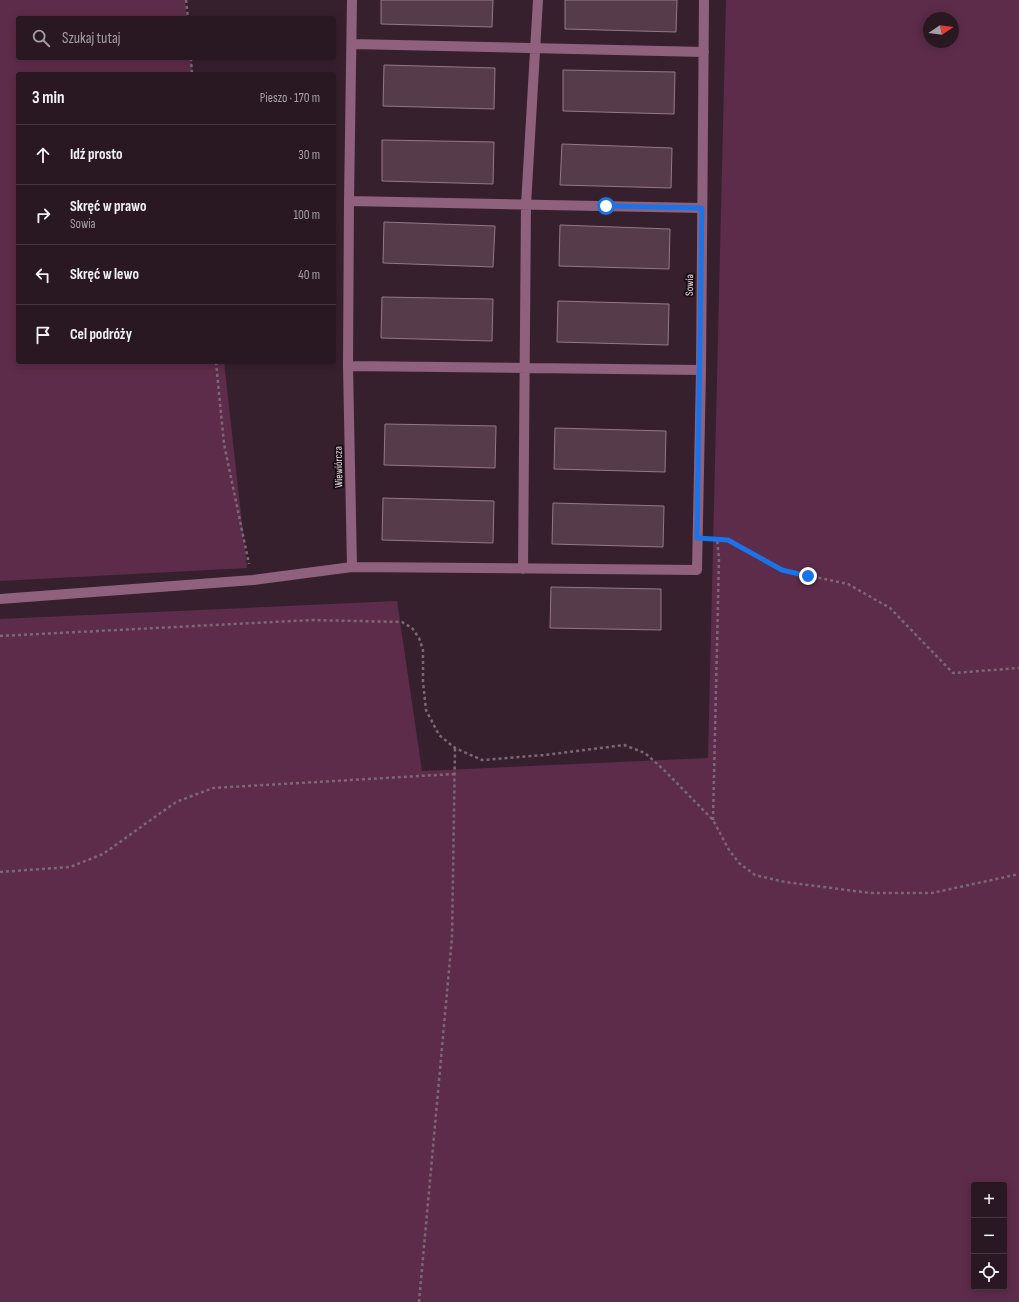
<!DOCTYPE html>
<html lang="pl">
<head>
<meta charset="utf-8">
<style>
  :root { --surface:#291822; --page:#31212a; --text:#f1f3f6; --muted:#a5a0a5; --line:#453740 }
  body { margin:0; font-family:"Sofia Sans Condensed",sans-serif; background:var(--page); color:var(--text) }
  .controls { position:absolute; right:12px; bottom:12px; display:grid; overflow:hidden; border-radius:4px; box-shadow:0 2px 10px #0003 }
  .controls button { width:36px; height:36px; display:grid; place-items:center; padding:0; border:0; border-bottom:1px solid var(--line); background:var(--surface); color:var(--text); font:20px sans-serif }
  .compass { position:absolute; left:923px; top:12px; width:36px; height:36px; border-radius:50%; background:var(--surface); box-shadow:0 2px 10px #0003; rotate:77deg }
  .stop { position:absolute; width:12px; height:12px; margin:-9px; border:3px solid #1a73e8; border-radius:50%; background:#fff }
  .stop.end { background:#1a73e8; border-color:#fff; box-shadow:0 1px 4px #0008 }
  .list { margin:0; padding:0; list-style:none }
  h2 { display:flex; justify-content:space-between; align-items:center; height:52px; margin:0; padding:0 16px; font-size:17px }
  h2 small { font-size:13px; font-weight:400; color:var(--muted) }
  .list li { display:grid; grid-template-columns:26px 1fr auto; gap:12px; align-items:center; box-sizing:border-box; height:60px; padding:0 16px; border-top:1px solid var(--line) }
  .list b { display:block; font-size:15px; white-space:nowrap }
  .list p { margin:0; font-size:13px; white-space:nowrap; color:var(--muted) }
  .list em { font-size:13px; font-style:normal; color:var(--muted) }
  .icon { flex:none; width:22px; height:22px; fill:none; stroke:currentColor; stroke-width:2; stroke-linecap:round; stroke-linejoin:round }
  .map { position:relative; flex:none; width:1019px; height:1302px; overflow:hidden }
  .search { position:absolute; background:var(--surface); box-shadow:0 2px 10px #0003; left:16px; top:16px; width:320px; height:44px; display:flex; align-items:center; gap:10px; box-sizing:border-box; padding:0 14px; border-radius:4px; color:var(--muted); font-size:15px }
  .panel { position:absolute; background:var(--surface); box-shadow:0 2px 10px #0003; left:16px; top:72px; width:320px; height:292px; border-radius:4px }
  .map>svg:first-child { display:block }
</style>
</head>
<body>
<div class="map">
<svg width="1019" height="1302" viewBox="0 0 1019 1302">
  <rect width="100%" height="100%" fill="#37202e"/>
  <!-- green -->
  <path fill="#5d2c4a" fill-rule="evenodd" d="M0 0H185L187 18H18V58H191L193 74H18V362H224L247 568 0 581Z
    M726 0H1019V1302H0V619L397 601 422 771 708 758ZM929 18H953V42H929ZM974 1185H1004V1287H974Z"/>
  <!-- building -->
  <path fill="#563c4b" stroke="#957888" d="M381 0H493L492 27 381 24Z
    M565 0H677L676 32 565 29Z
    M384 65 495 68 494 109 383 106Z
    M563 70 675 72 674 114 563 111Z
    M382 140 494 142 493 184 382 181Z
    M562 144 672 148 671 188 560 185Z
    M384 222 495 226 493 267 383 263Z
    M560 225 670 229 669 269 559 266Z
    M382 297 493 299 492 341 381 338Z
    M558 301 669 304 668 345 557 342Z
    M385 424 496 426 495 468 384 465Z
    M555 428 666 431 665 472 554 469Z
    M383 498 494 501 493 543 382 540Z
    M553 503 664 506 663 547 552 544Z
    M551 587 661 589V630L550 628Z"/>
  <g fill="none" stroke-linecap="round" stroke-linejoin="round">
    <!-- path -->
    <path stroke="#7c6874" stroke-width="2.5" stroke-dasharray="3 3" stroke-linecap="butt" d="M186 0 188 18
      M191 58 192 74
      M216 362 224 444 249 564
      M713 539 728 540 782 570 848 584 890 608 953 673 1019 668
      M0 636 312 620 402 622 412 628 419 638 423 650V682L426 710 439 735 455 748 482 760 545 755 624 745 645 753 665 771 713 820 729 850 739 863 755 875 785 882 870 893H932L1019 874
      M713 820 719 558 717 539
      M0 872 70 867 103 854 176 802 213 788 454 774
      M419 1302 452 937 455 748"/>
    <!-- minor -->
    <path stroke="#90617d" stroke-width="10" d="M352 44 704 52
      M349 201 352 0
      M348 366 352 567
      M701 370 348 366 349 201 702 208
      M523 569 526 205 538 0
      M0 599 253 580 352 567 697 570 701 370 704 0"/>
  </g>
  <g fill="none" stroke-linecap="round" stroke-linejoin="round">
    <!-- route -->
    <path stroke="#1a73e8" stroke-width="5" d="M606 206 702 208 697 538 728 540 782 570 808 576"/>
  </g>
  <g text-anchor="middle" stroke-width="4" stroke-linejoin="round" paint-order="stroke">
    <!-- street labels -->
    <g font-size="11" fill="#eddde5" stroke="#180e14">
      <text transform="translate(689 285) rotate(-89)" y="4">Sowia</text>
      <text transform="translate(338 467) rotate(-91)" y="4">Wiewiórcza</text>
    </g>
  </g>
</svg>
<div class="controls">
<button>+</button>
<button>−</button>
<button><svg class="icon" aria-label="locate" viewBox="0 0 24 24"><circle cx="12" cy="12" r="6"/><path d="M12 2v4M12 18v4M2 12h4M18 12h4"/></svg></button>
</div>
<svg class="compass" viewBox="-18 -18 36 36"><path d="M0-13l5 13h-10z" fill="#e53935"/><path d="M0 13l5-13h-10z" fill="#a5a0a5"/></svg>
<div class="stop" style="left:606px;top:206px"></div>
<div class="stop end" style="left:808px;top:576px"></div>
<div class="search"><svg class="icon" aria-label="search" viewBox="0 0 24 24"><circle cx="10" cy="10" r="6"/><path d="M15 15l6 6"/></svg>Szukaj tutaj</div>
<section class="panel">
<h2>3 min<small>Pieszo · 170 m</small></h2>
<ul class="list">
<li><svg class="icon" aria-label="ahead" viewBox="0 0 24 24"><path d="M12 20V5M6 11l6-6 6 6"/></svg><div><b>Idź prosto</b></div><em>30 m</em></li>
<li><svg class="icon" aria-label="right" viewBox="0 0 24 24"><path d="M7 20v-9h11M14 6l5 5-5 5"/></svg><div><b>Skręć w prawo</b><p>Sowia</p></div><em>100 m</em></li>
<li><svg class="icon" aria-label="left" viewBox="0 0 24 24"><path d="M17 20v-9H6M10 6l-5 5 5 5"/></svg><div><b>Skręć w lewo</b></div><em>40 m</em></li>
<li><svg class="icon" aria-label="arrive" viewBox="0 0 24 24"><path d="M6 21V4h12l-3 4 3 4H6"/></svg><div><b>Cel podróży</b></div></li>
</ul>
</section>
</div>
</body>
</html>
